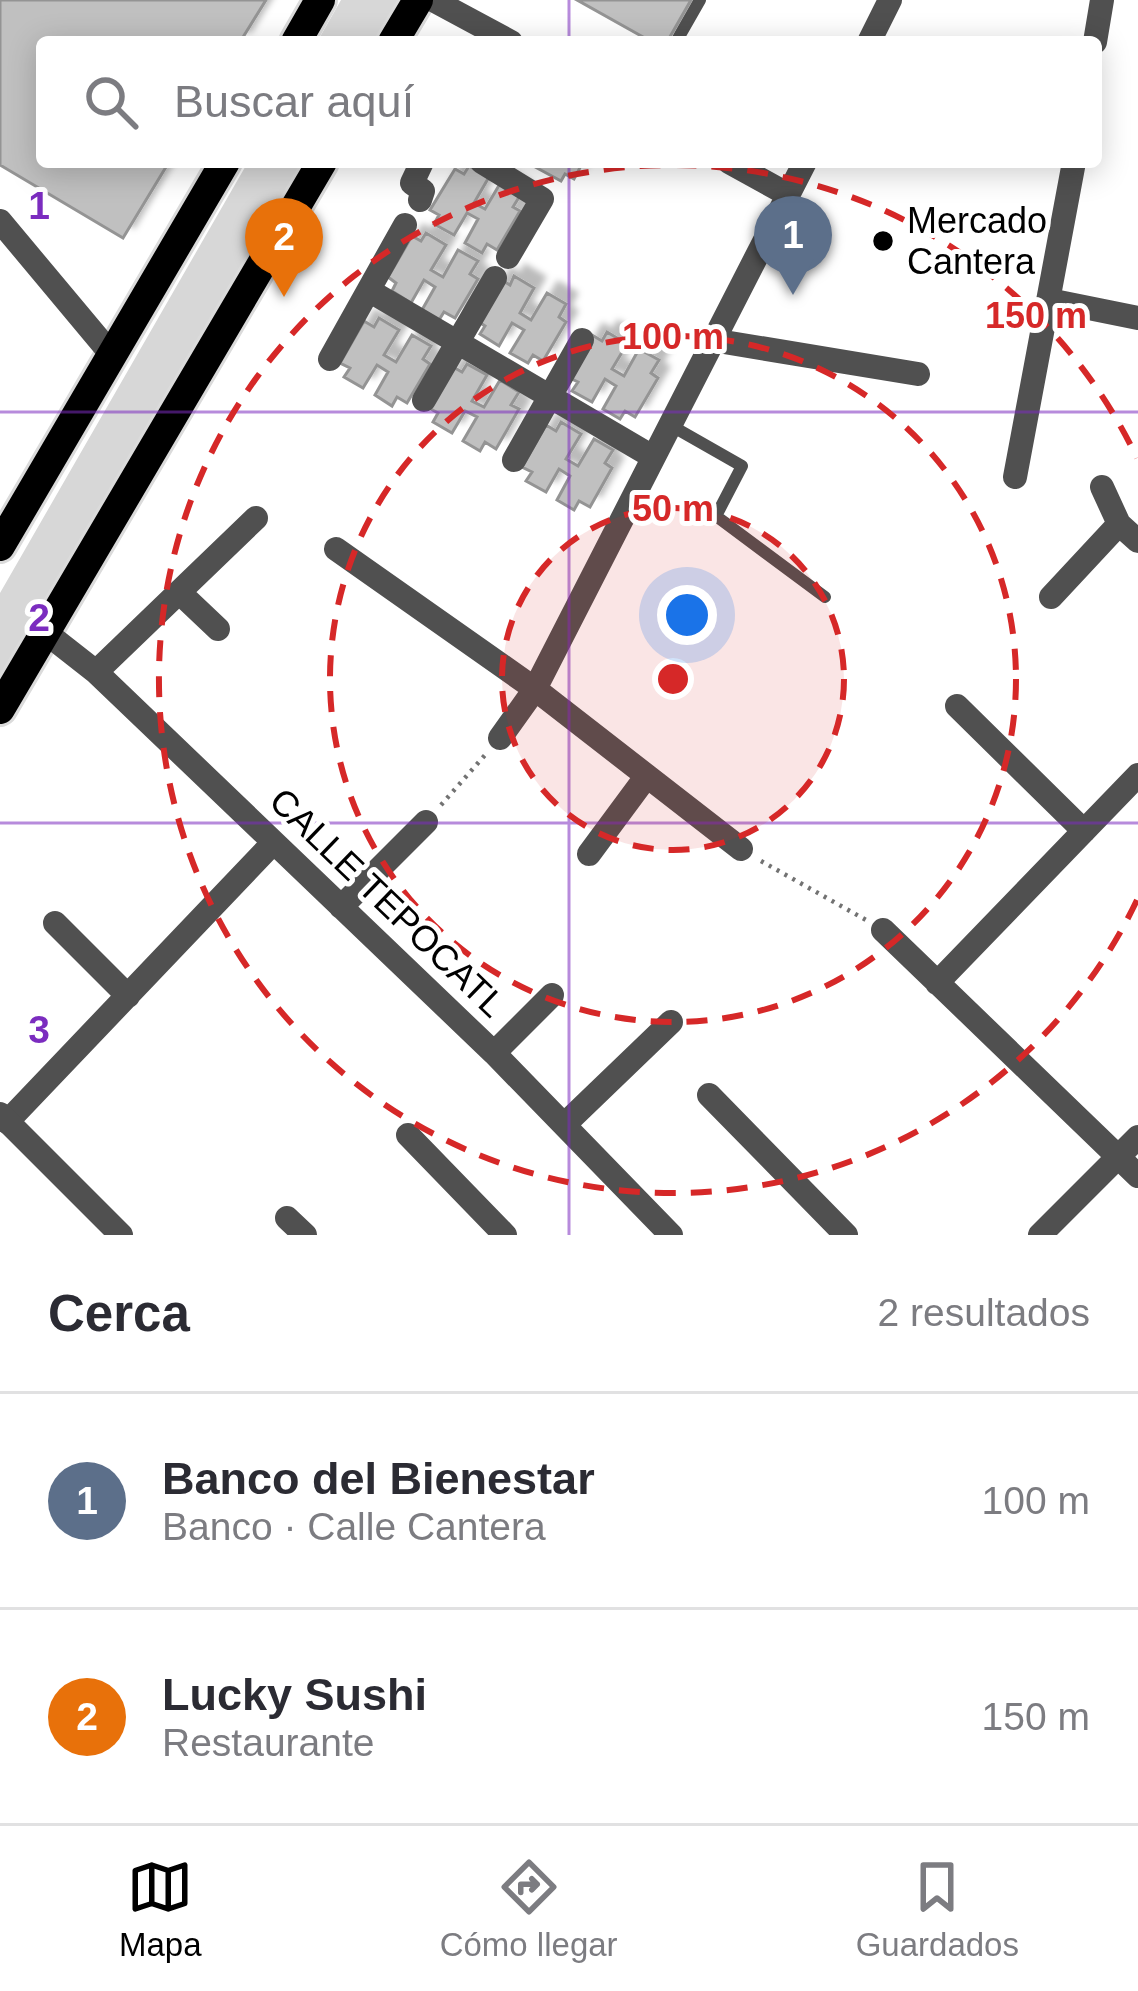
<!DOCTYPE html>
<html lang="es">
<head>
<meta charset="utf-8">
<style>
  :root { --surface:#fff; --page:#f2f2f3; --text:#2b2b33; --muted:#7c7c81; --line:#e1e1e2; --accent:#000 }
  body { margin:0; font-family:Arial,sans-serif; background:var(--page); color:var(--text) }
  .you { position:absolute; left:687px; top:615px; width:42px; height:42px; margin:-30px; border:9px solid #fff; border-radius:50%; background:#1a73e8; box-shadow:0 0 0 18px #1a73e833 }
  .badge { display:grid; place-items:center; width:78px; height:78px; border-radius:50%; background:var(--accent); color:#fff; font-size:39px; font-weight:700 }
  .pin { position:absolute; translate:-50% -99px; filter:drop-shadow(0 3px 6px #0008) }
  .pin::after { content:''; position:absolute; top:63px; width:42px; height:36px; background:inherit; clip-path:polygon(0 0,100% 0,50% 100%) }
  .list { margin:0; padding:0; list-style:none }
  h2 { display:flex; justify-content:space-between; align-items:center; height:156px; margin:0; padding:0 48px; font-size:51px }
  h2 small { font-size:39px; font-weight:400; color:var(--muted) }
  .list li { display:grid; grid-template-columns:78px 1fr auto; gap:36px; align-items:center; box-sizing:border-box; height:216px; padding:0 48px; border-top:3px solid var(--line) }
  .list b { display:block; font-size:45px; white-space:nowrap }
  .list p { margin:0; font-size:39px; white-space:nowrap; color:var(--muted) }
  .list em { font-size:39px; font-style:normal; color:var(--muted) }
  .icon { flex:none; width:66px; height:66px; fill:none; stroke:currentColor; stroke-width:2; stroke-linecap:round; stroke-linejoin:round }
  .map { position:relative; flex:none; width:1138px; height:1235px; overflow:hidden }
  .search { position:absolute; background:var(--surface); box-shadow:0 6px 30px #0003; left:36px; right:36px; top:36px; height:132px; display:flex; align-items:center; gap:30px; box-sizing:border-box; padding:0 42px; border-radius:12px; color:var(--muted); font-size:45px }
  .sheet { height:588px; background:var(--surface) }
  nav { display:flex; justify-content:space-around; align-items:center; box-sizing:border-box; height:168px; border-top:3px solid var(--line); background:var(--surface); font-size:33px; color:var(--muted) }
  nav a { display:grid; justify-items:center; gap:6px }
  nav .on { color:var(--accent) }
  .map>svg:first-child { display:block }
</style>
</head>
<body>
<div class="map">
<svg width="1138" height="1235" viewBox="0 0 1138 1235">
  <defs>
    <filter id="shadow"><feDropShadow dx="11" dy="-11" stdDeviation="3" flood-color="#0004"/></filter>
  </defs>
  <rect width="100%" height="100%" fill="#fff"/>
  <!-- green -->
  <path fill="#d7d7d7" d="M341 0H401L379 42H317Z
    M248 162H309L0 690V593Z"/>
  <!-- building -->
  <path fill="#c0c0c0" stroke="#949494" stroke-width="3" filter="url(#shadow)" d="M0 0H266L240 42H42V162H169L123 238 0 165Z
    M577 0H691L667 42H652Z
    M526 162H583L574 179 565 174 561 181Z
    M469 166 489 177 474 203 485 209 501 182 521 194 513 207 520 211 497 250 487 244 482 253 465 243 478 219 467 213 454 235 434 224 439 215 430 210 455 169 464 174Z
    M426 233 446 245 431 270 443 277 458 250 478 261 470 274 478 279 455 318 444 312 439 320 422 310 435 287 424 280 411 303 392 291 396 283 388 277 412 236 421 241Z
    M514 276 534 288 520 313 531 320 547 293 566 304 559 317 566 322 543 361 533 355 528 363 510 353 524 330 512 323 499 346 480 334 485 326 476 320 500 279 510 285Z
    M379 318 399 330 384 355 396 362 412 335 431 346 423 359 430 364 407 403 397 397 392 406 375 395 388 372 377 365 363 388 344 377 350 368 340 363 364 321 374 327Z
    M607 332 627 344 612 369 624 376 639 349 659 360 651 373 658 378 635 417 625 411 620 419 603 409 616 386 605 379 592 402 572 391 578 382 568 377 592 335 602 341Z
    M467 364 487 375 472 401 484 407 500 380 519 392 511 405 519 409 496 449 485 442 480 451 463 441 477 417 465 411 452 433 433 422 438 413 429 408 453 367 462 372Z
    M561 422 581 434 566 459 578 466 594 439 613 450 605 463 612 468 590 507 579 501 574 510 557 500 570 476 559 469 546 492 526 481 532 472 522 467 546 425 556 431Z"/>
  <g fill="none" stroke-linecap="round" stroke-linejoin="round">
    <defs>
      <path id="primary" d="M296 42 320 0
        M393 42 418 0
        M0 546 225 162
        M0 709 322 162"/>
    </defs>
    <!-- primary casing -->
    <use href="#primary" stroke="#dbdbdb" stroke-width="36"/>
    <!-- path -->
    <path stroke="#727272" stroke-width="4.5" stroke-dasharray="3 6" stroke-linecap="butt" d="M441 805 485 755
      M761 861 866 920"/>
    <!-- service -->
    <path stroke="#505050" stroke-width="12" d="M676 42 700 0
      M670 425 742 466 716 516 825 597"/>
    <!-- minor -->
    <path stroke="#505050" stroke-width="24" d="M433 0 511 42
      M869 42 890 0
      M1095 42 1102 0
      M482 162 542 199 508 257
      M729 162 787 194
      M420 200 423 191 412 183 422 162
      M0 221 112 355
      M370 291 653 457
      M1049 300 1138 318
      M712 340 918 374
      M330 359 405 225
      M424 400 495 278
      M514 460 582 340
      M1015 477 1074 162
      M1102 487 1119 524 1138 541
      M336 549 535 689 741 849
      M180 593 218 629
      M1051 597 1119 524
      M45 632 96 672 494 1053 671 1235
      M96 672 256 518
      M957 706 1084 831
      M500 738 535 689 805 162
      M589 854 646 777
      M341 907 426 822
      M55 923 128 996
      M883 930 1138 1176
      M937 983 1138 775
      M494 1053 552 995
      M709 1095 846 1235
      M7 1122 273 843
      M564 1125 671 1022
      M408 1135 505 1235
      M287 1218 305 1235
      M1040 1235 1138 1137"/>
    <!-- tertiary -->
    <path stroke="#505050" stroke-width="24" d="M0 1114 121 1235"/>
    <!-- primary -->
    <use href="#primary" stroke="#000" stroke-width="30"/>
  </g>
  <!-- grid -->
  <path fill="none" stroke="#7b2cbf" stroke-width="3" stroke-opacity="0.55" d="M569 0V42M569 162V1235M0 412H1138M0 823H1138"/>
  <!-- distance rings -->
  <circle cx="673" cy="679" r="171" fill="#d62828" fill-opacity=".12"/>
  <g fill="none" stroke="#d62828" stroke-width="6" stroke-dasharray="21 15">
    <circle cx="673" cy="679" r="171"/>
    <circle cx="673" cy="679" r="343"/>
    <path d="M1137 900A514 514 0 1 1 1137 458"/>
  </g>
  <!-- markers -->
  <circle fill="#000" stroke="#fff" stroke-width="4.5" cx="883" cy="241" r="12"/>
  <g text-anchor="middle" stroke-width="10" stroke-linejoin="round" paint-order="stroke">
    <!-- poi labels -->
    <g font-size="36" fill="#000" stroke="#fff" text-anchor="start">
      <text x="907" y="233">Mercado<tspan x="907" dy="41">Cantera</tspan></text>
    </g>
    <!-- street labels -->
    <g font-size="36" fill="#000" stroke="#fff">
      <text transform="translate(388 902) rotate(44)" y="13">CALLE TEPOCATL</text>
    </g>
  </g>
  <g font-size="39" text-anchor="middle" font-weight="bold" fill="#7b2cbf" stroke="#fff" stroke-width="10" stroke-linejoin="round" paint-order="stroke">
    <text x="39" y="219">1</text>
    <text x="39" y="631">2</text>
    <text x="39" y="1043">3</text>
  </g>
  <circle cx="673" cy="679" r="18" fill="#d62828" stroke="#fff" stroke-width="6"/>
  <g font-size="36" text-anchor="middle" font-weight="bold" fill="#d62828" stroke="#fff" stroke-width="10" stroke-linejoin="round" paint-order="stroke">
    <text x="1036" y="328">150 m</text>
    <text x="673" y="349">100 m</text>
    <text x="673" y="521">50 m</text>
  </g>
</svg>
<div class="you"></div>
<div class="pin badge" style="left:793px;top:295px;background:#5c6f8a">1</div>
<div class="pin badge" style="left:284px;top:297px;background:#e8710a">2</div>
<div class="search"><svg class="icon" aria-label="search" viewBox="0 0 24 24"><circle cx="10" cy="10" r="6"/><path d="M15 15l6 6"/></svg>Buscar aquí</div>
</div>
<section class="sheet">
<h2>Cerca<small>2 resultados</small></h2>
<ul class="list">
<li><span class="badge" style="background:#5c6f8a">1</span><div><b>Banco del Bienestar</b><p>Banco · Calle Cantera</p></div><em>100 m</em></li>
<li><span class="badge" style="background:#e8710a">2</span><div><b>Lucky Sushi</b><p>Restaurante</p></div><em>150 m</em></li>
</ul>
</section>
<nav>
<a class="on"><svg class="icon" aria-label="map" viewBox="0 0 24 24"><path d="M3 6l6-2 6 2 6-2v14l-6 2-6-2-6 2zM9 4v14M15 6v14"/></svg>Mapa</a>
<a><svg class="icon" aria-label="directions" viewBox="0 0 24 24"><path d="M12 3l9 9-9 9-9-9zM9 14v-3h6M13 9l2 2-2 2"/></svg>Cómo llegar</a>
<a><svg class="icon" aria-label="saved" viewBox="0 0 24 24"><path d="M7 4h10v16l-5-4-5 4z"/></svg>Guardados</a>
</nav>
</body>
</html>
